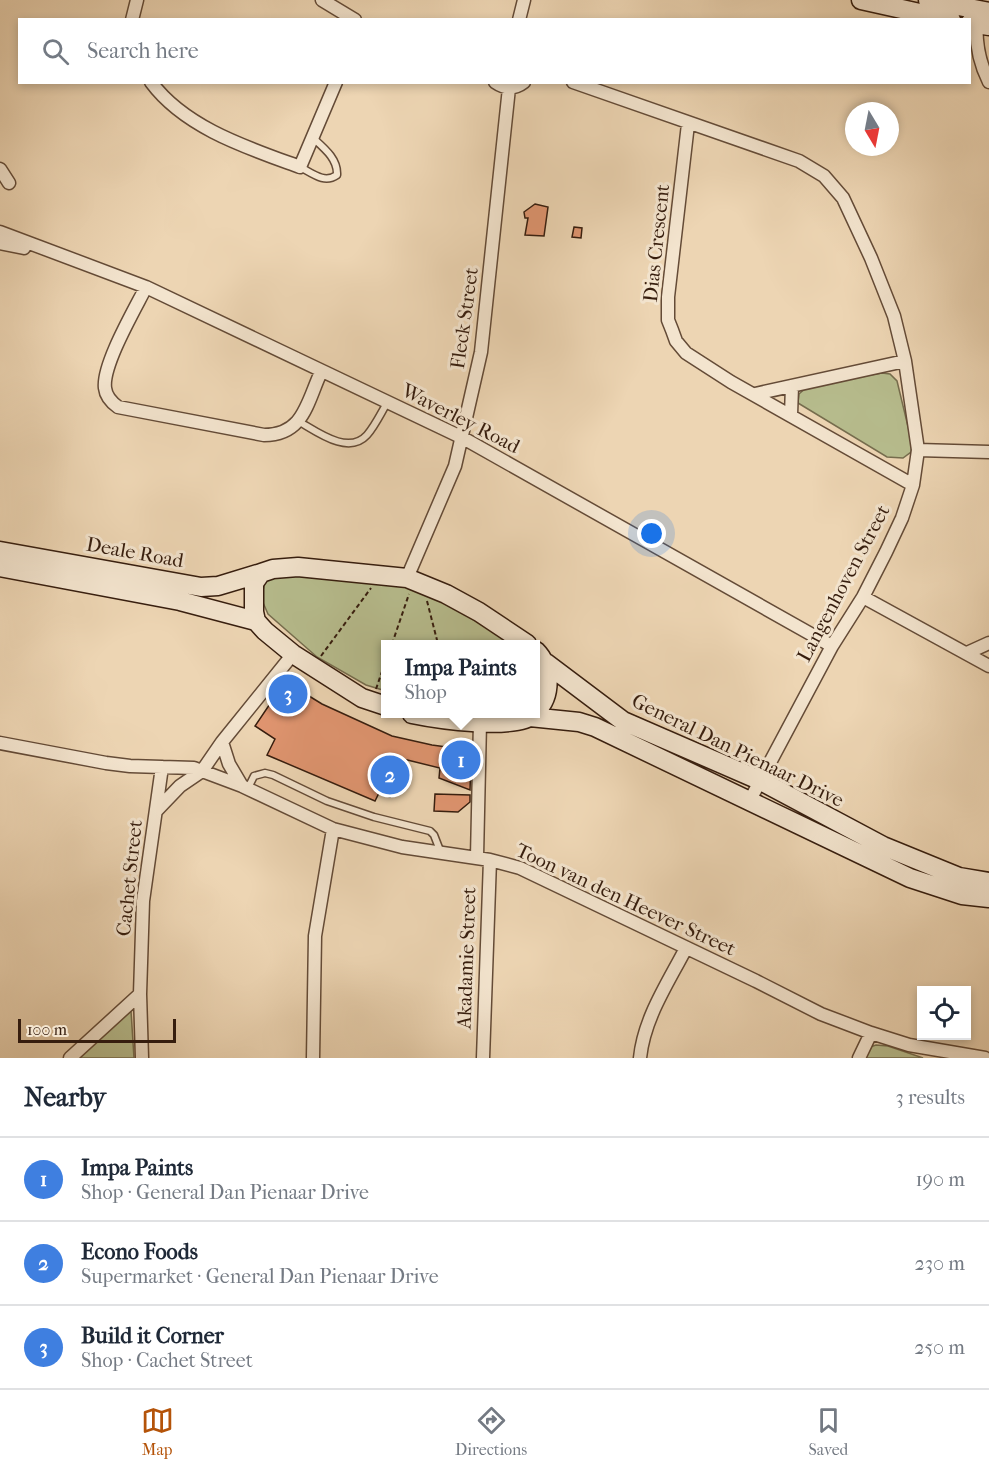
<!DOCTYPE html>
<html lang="en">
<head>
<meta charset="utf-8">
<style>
  :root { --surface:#fff; --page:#f2f2f3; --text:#1f2937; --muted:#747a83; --line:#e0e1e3; --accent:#b45309 }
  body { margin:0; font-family:"IM FELL French Canon",serif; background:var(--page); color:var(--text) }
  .controls { position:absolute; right:18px; bottom:18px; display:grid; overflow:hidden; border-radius:0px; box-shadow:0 3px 9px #0003 }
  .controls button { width:54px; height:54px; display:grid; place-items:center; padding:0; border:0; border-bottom:2px solid var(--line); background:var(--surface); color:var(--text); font:30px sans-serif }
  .compass { position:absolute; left:845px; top:102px; width:54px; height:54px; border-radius:50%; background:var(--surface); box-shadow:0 3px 9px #0003; rotate:170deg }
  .scale { position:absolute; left:18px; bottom:15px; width:158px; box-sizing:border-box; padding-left:6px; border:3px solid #361d0e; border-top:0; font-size:16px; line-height:21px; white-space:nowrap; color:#361d0e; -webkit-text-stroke:4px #f3e4ce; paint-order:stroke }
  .you { position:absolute; left:652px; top:534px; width:21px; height:21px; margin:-15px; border:4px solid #fff; border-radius:50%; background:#1a73e8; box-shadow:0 0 0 9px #1a73e833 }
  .badge { display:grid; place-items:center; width:39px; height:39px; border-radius:50%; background:var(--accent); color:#fff; font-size:20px; font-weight:700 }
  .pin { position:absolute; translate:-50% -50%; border:3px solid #fff; box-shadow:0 2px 6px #0006 }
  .popup { position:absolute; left:381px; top:640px; width:159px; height:78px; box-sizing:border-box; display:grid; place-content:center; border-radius:0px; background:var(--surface); filter:drop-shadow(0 2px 4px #0005); font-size:20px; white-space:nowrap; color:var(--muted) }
  .popup b { font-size:22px; color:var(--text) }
  .popup::after { content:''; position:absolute; left:50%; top:100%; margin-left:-12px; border:12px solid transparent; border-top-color:var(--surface) }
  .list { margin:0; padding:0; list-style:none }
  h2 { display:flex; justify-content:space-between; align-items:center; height:78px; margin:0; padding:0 24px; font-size:26px }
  h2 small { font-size:20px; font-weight:400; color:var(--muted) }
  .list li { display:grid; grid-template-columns:39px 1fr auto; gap:18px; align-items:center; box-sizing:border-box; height:84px; padding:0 24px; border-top:2px solid var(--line) }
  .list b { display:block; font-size:22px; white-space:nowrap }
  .list p { margin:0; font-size:20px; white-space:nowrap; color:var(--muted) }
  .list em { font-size:20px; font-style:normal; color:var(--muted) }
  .icon { flex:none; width:33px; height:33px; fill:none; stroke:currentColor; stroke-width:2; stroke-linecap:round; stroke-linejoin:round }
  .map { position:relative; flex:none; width:989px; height:1058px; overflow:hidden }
  .search { position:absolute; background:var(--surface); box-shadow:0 3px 9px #0003; left:18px; right:18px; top:18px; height:66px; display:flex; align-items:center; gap:15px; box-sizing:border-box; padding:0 21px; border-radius:0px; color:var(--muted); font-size:22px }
  .sheet { height:330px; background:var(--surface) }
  nav { display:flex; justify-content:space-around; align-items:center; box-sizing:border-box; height:84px; border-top:2px solid var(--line); background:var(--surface); font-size:16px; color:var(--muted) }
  nav a { display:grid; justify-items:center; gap:3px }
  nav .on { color:var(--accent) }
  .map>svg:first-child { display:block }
</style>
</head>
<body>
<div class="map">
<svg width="989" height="1058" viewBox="0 0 989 1058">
  <rect width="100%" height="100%" fill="#edd5b3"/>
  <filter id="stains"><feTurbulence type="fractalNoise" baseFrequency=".00333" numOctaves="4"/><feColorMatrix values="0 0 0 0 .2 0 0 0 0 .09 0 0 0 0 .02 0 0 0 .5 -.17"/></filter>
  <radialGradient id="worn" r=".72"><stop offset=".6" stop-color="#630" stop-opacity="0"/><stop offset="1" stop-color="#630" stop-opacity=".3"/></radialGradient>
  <!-- green -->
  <path fill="#b7bd8e" stroke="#766d4e" stroke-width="1.5" d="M882 373 890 374 897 381 912 443 911 452 903 458 887 457 798 403 799 394 809 385Z
    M285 568 428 587 523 644H386V691L366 685 317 657 268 614 261 598 266 578Z
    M125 1009 131 1011 134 1058H79Z
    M876 1045 888 1046 923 1058H864L867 1048Z"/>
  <!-- building -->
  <path fill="#e09570" stroke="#361d0e" stroke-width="1.5" d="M535 204 548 207 544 236 525 235 528 218H525L524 212Z
    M574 227 582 228 581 238 572 237Z
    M296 688 322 704 392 736 432 745 461 749 471 761 470 790 439 778 440 768 399 758 390 797 379 793 375 801 267 755 275 739 255 726 280 689Z
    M435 794 470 795V802L458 812 434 811Z"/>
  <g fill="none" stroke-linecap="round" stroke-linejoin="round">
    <defs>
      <path id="lane" d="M300 167C312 173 324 184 337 175 338 159 324 148 313 138
        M298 421C316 431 348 456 367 435 375 426 381 413 387 403
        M248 788 254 776 265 773 273 775 327 801 374 817 430 831 434 835 441 853"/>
      <path id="street" d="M322 0 355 20
        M977 19C975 41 979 62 989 82
        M132 20 137 0
        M519 20 524 0
        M151 82C185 128 248 148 300 167L336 82
        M495 82C505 89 515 89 524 82
        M573 82 799 161 824 176 843 198 871 258 894 316 905 361 918 450 913 485 902 518 886 552 863 597 832 646 750 800
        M688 124 668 297V320L672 330 676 341 686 353 731 382 913 485
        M0 169 9 183
        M0 232 146 287 463 438 832 646
        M0 243 24 248
        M146 287C135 309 102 365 105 388 106 397 111 402 118 407L264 435C304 435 307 402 321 372
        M755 394 905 361
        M791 415 792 386
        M918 450 989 452
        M407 578 455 466 481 352 509 88
        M863 597 989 666
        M967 653 989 643
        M222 742 229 764 242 786
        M0 743 106 763 130 766 194 768 242 786 333 829 402 847 490 860 520 868 756 981 821 1014 871 1033 909 1045 985 1058
        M157 810 180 786 202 771 222 742 293 654
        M477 857 480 722
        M70 1058 140 994
        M142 1058 140 994 143 901 162 767
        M313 1058 315 936 333 829
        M483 1058 490 860
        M640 1058C644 1018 668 983 686 948
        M859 1058 871 1033"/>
      <path id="secondary" d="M861 0 951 20
        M928 0 989 12
        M970 23 989 26
        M0 551 201 587 218 586 261 573
        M0 567 180 601 256 621
        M536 651C551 666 552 696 536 711
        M546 663 623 721 759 780 883 846 959 877 989 882
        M386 706 362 698 293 654 265 631 256 621 254 612V583L261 573 273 569 298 567 407 578 446 594 479 612 527 644
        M412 714C436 719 516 731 534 714
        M530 717 579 722 595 727 910 878 962 895 989 898"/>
    </defs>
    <!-- lane casing -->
    <use href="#lane" stroke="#644b37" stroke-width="9"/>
    <!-- street casing -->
    <use href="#street" stroke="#644b37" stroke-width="15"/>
    <!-- secondary casing -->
    <use href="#secondary" stroke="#361d0e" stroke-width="21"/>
    <!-- path -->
    <path stroke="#361d0e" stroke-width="2" stroke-dasharray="4.5 3" stroke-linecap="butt" d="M427 601 438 644
      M392 644 409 594
      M321 656 371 588
      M376 689 386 660"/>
    <!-- lane -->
    <use href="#lane" stroke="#f3e4ce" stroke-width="6"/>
    <!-- street -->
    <use href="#street" stroke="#f3e4ce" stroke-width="12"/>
    <!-- secondary -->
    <use href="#secondary" stroke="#f3e4ce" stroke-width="18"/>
  </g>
  <g text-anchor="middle" stroke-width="6" stroke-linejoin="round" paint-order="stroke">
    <!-- street labels -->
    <g font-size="20" fill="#361d0e" stroke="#f3e4ce">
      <text transform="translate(656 243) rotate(-84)" y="7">Dias Crescent</text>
      <text transform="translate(464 318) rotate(-82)" y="7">Fleck Street</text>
      <text transform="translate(461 418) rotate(27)" y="7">Waverley Road</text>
      <text transform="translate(135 552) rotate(10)" y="7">Deale Road</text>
      <text transform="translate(843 583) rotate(-62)" y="7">Langenhoven Street</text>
      <text transform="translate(738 750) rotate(26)" y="7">General Dan Pienaar Drive</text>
      <text transform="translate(129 878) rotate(-84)" y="7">Cachet Street</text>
      <text transform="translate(626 899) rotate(25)" y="7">Toon van den Heever Street</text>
      <text transform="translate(466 958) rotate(-88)" y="7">Akadamie Street</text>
    </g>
  </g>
  <rect width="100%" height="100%" filter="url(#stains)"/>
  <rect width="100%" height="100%" fill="url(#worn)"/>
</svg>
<div class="controls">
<button><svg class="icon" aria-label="locate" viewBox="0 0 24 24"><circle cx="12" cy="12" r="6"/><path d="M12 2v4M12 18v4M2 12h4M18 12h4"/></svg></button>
</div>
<svg class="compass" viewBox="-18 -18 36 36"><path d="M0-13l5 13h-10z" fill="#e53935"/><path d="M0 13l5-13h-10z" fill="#747a83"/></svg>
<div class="scale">100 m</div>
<div class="you"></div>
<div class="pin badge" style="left:461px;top:760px;background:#3f7fe0">1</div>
<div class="popup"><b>Impa Paints</b>Shop</div>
<div class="pin badge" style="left:390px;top:775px;background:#3f7fe0">2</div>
<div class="pin badge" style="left:288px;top:694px;background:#3f7fe0">3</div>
<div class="search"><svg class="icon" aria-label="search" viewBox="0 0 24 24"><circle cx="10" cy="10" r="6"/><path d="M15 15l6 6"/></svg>Search here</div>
</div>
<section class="sheet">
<h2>Nearby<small>3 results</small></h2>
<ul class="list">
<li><span class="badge" style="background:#3f7fe0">1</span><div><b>Impa Paints</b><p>Shop · General Dan Pienaar Drive</p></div><em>190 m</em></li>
<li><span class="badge" style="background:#3f7fe0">2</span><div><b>Econo Foods</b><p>Supermarket · General Dan Pienaar Drive</p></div><em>230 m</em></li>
<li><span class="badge" style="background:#3f7fe0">3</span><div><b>Build it Corner</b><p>Shop · Cachet Street</p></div><em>250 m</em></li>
</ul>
</section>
<nav>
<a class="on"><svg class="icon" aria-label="map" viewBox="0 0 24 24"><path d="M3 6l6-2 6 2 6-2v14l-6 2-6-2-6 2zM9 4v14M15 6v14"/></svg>Map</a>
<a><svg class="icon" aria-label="directions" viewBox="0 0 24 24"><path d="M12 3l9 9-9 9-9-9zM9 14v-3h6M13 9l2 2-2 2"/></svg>Directions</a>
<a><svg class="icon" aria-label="saved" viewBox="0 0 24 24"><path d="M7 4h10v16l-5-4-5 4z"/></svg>Saved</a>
</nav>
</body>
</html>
